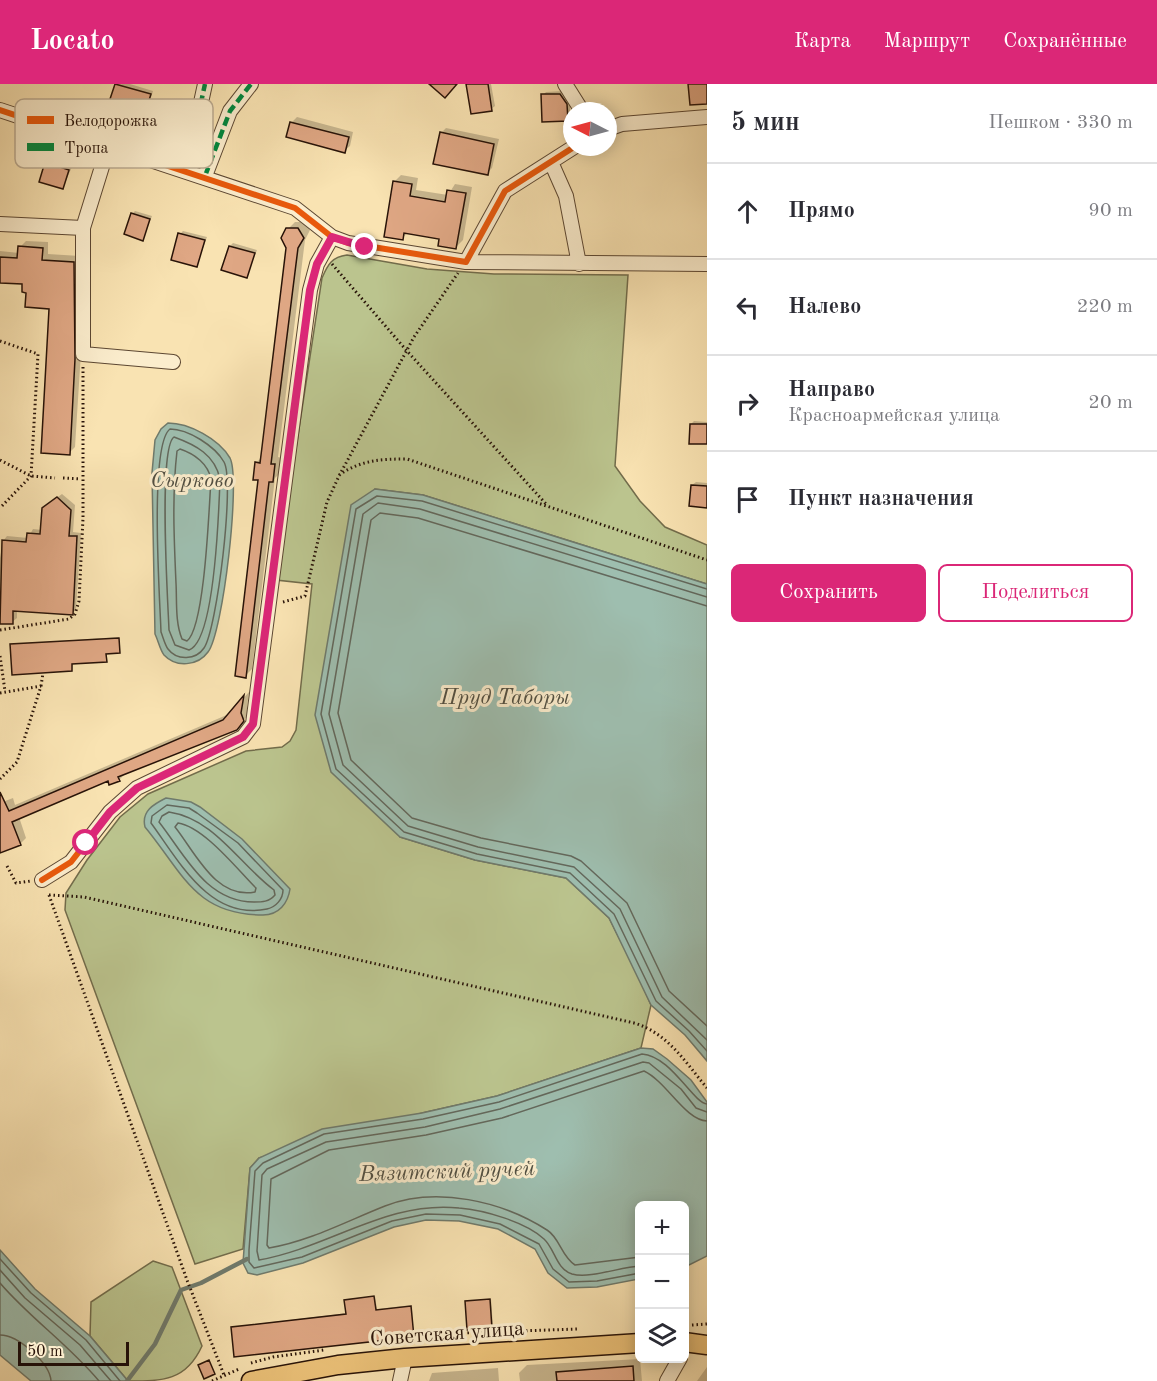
<!DOCTYPE html>
<html lang="ru">
<head>
<meta charset="utf-8">
<style>
  :root { --surface:#fff; --page:#f2f2f3; --text:#2b2b33; --muted:#7c7c81; --line:#e1e1e2; --accent:#db2777 }
  body { margin:0; font-family:"Old Standard TT",serif; background:var(--page); color:var(--text) }
  .controls { position:absolute; right:18px; bottom:18px; display:grid; overflow:hidden; border-radius:9px; box-shadow:0 3px 15px #0003 }
  .controls button { width:54px; height:54px; display:grid; place-items:center; padding:0; border:0; border-bottom:2px solid var(--line); background:var(--surface); color:var(--text); font:30px sans-serif }
  .compass { position:absolute; left:563px; top:18px; width:54px; height:54px; border-radius:50%; background:var(--surface); box-shadow:0 3px 15px #0003; rotate:276deg }
  .scale { position:absolute; left:18px; bottom:15px; width:111px; box-sizing:border-box; padding-left:6px; border:3px solid #281308; border-top:0; font-size:16px; line-height:21px; white-space:nowrap; color:#281308; -webkit-text-stroke:4px #fbedcd; paint-order:stroke }
  .stop { position:absolute; width:18px; height:18px; margin:-14px; border:4px solid #db2777; border-radius:50%; background:#fff }
  .stop.end { background:#db2777; border-color:#fff; box-shadow:0 2px 6px #0008 }
  .list { margin:0; padding:0; list-style:none }
  h2 { display:flex; justify-content:space-between; align-items:center; height:78px; margin:0; padding:0 24px; font-size:26px }
  h2 small { font-size:20px; font-weight:400; color:var(--muted) }
  .list li { display:grid; grid-template-columns:39px 1fr auto; gap:18px; align-items:center; box-sizing:border-box; height:96px; padding:0 24px; border-top:2px solid var(--line) }
  .list b { display:block; font-size:22px; white-space:nowrap }
  .list p { margin:0; font-size:20px; white-space:nowrap; color:var(--muted) }
  .list em { font-size:20px; font-style:normal; color:var(--muted) }
  .actions { display:flex; gap:12px; padding:18px 24px }
  .actions a { flex:1; padding:14px 0; border:2px solid var(--accent); border-radius:9px; text-align:center; font-size:21px; color:var(--accent) }
  .actions .main { background:var(--accent); color:#fff }
  .icon { flex:none; width:33px; height:33px; fill:none; stroke:currentColor; stroke-width:2; stroke-linecap:round; stroke-linejoin:round }
  .map { position:relative; flex:none; width:707px; height:1297px; overflow:hidden }
  header { display:flex; align-items:center; gap:36px; box-sizing:border-box; height:84px; padding:0 30px; background:var(--accent); color:#fff }
  header strong { font-size:28px }
  nav { display:flex; gap:33px; margin-inline-start:auto; font-size:21px }
  main { display:flex }
  aside { flex:1; background:var(--surface) }
  .map>svg:first-child { display:block }
</style>
</head>
<body>
<header>
<strong>Locato</strong>
<nav><a>Карта</a><a>Маршрут</a><a>Сохранённые</a></nav>
</header>
<main>
<div class="map">
<svg width="707" height="1297" viewBox="0 0 707 1297">
  <rect width="100%" height="100%" fill="#f9e3b2"/>
  <filter id="stains"><feTurbulence type="fractalNoise" baseFrequency=".00333" numOctaves="4"/><feColorMatrix values="0 0 0 0 .2 0 0 0 0 .09 0 0 0 0 .02 0 0 0 .5 -.17"/></filter>
  <radialGradient id="worn" r=".72"><stop offset=".6" stop-color="#630" stop-opacity="0"/><stop offset="1" stop-color="#630" stop-opacity=".3"/></radialGradient>
  <!-- green -->
  <path fill="#bbc48e" stroke="#726c4b" stroke-width="1.5" d="M347 171 427 185 494 190 628 191 615 382 640 417 665 443 707 461V500L423 411 375 405 400 753 475 776 566 794 609 834 638 891 651 921 641 964 497 1012 422 1029 259 1074 250 1084 243 1165 195 1180 65 826 66 809 87 776 120 733 148 710 246 667 282 663 290 657 296 646 312 500 276 496 322 194C328 180 332 173 347 171Z
    M153 1177 172 1183 202 1262C186 1297 163 1297 128 1297L90 1252 91 1218Z"/>
  <!-- water -->
  <path fill="#9ebeaf" stroke="#6f7a6c" stroke-width="1.5" d="M168 339C189 339 219 355 230 374 241 395 223 549 208 568 198 582 176 584 164 571 160 566 158 556 155 550L152 389 155 356 161 345Z
    M375 405 423 411 707 500V977L685 951 651 921 609 834 566 794 475 776 400 753 331 688 315 631 351 421Z
    M166 714 191 718 200 723 242 755 290 805C288 819 279 831 263 831 195 831 183 789 145 743 141 727 154 720 166 714Z
    M641 964 653 965 667 975 691 996 707 1018V1172L685 1183 684 1122H640L639 1195 597 1203 567 1204 548 1189 535 1165 498 1145 459 1137 426 1136 394 1143 303 1179 257 1191 248 1189 243 1179 250 1084 259 1074 322 1045 422 1029 497 1012Z
    M0 1166 35 1205 90 1252 128 1297H31L0 1271Z"/>
  <!-- shadow -->
  <path fill="#0003" d="M116 0H130L153 7 147 27 144 30 110 20Z
    M468 0H491L495 22 491 25Z
    M564 7 570 17V33L567 36 543 11 546 8Z
    M297 33 353 48 350 62 344 67 292 38Z
    M446 44 499 55 492 84 487 89 441 49Z
    M50 76 72 83 63 103 47 79Z
    M401 91 418 94 416 106 448 111 455 100 472 103 463 156 456 163 441 153 409 148 402 154 394 98Z
    M135 127 152 132 143 155 132 130Z
    M295 138H305L310 146 305 156 278 373 282 374 280 389 275 394 252 585 245 592 259 395 256 379 262 373 288 164V145Z
    M183 147 207 153 197 181 180 150Z
    M26 157 48 158V170L80 172 81 268 75 363 69 369 51 223 28 207 24 199 0 197V167L19 169 20 163Z
    M233 159 257 166 247 192 230 162Z
    M694 337 707 338V359L691 358V340Z
    M696 398 707 399V422L690 421 692 401Z
    M62 410 75 421 73 448 81 449 76 525 72 529 17 526V534L12 538 0 539V474L3 457 7 452 28 454 33 445 42 446 48 420Z
    M119 553 120 566 107 568 106 577 73 579 72 586 13 560Z
    M249 608 247 622 250 629 243 637 126 689 119 696 109 695 19 733 26 754 20 760 0 767V719L13 714 15 721 229 630Z
    M375 1212 377 1225 412 1221 413 1251 232 1243 348 1229V1215Z
    M491 1215 493 1242 492 1243 467 1218Z
    M640 1275 642 1297H520L519 1289 527 1281Z
    M707 1283V1297H697Z
    M498 1284 499 1297H429L432 1289Z"/>
  <g fill="none" stroke-linecap="round" stroke-linejoin="round">
    <!-- shore -->
    <path stroke="#63685c" stroke-width="1.5" d="M170 345C188 345 215 362 224 378 235 397 217 545 204 564 196 576 177 577 168 565 165 561 163 553 161 548 160 516 149 361 170 345Z
      M174 353C196 361 215 371 220 395 219 423 215 557 189 566L175 561 169 546C168 519 158 364 174 353Z
      M180 365C195 370 208 380 211 395 209 423 205 543 187 557L182 555C175 538 177 517 176 499 174 455 172 411 177 367Z
      M707 505 422 417 377 412 356 425 321 630 336 685 404 748 477 770 570 789 614 830 656 917 689 947 707 967
      M707 513 420 425 378 419 363 430 329 630 343 681 408 742 478 763 574 783 620 825 662 913 707 956
      M707 522 418 434 380 429 371 436 338 629 351 676 412 734 481 754 571 772 581 777 627 819 669 907 707 942
      M167 721 189 724 197 729 238 759 283 806C283 815 276 823 267 825 210 837 179 777 151 739L152 732Z
      M169 728C215 735 239 780 274 806L275 811C269 818 262 818 254 818 206 818 185 771 159 738L162 732Z
      M178 739C204 743 237 785 256 804L255 808C216 816 195 768 175 743Z
      M640 1173 575 1181C561 1172 560 1154 547 1146 502 1117 436 1102 385 1122 347 1137 310 1157 269 1164L267 1161 271 1095 329 1066 426 1051 502 1034 644 987C667 998 685 1036 707 1037
      M0 1175 31 1209 86 1256 120 1297
      M640 1182C620 1183 590 1195 572 1190 556 1185 555 1165 544 1155 526 1138 484 1126 459 1124 388 1116 328 1164 259 1176L257 1167 262 1091 267 1085 326 1058 425 1043 500 1025 643 978 649 979 681 1005 696 1024 707 1028
      M0 1186 25 1214 80 1261 111 1297
      M640 1189 597 1197 569 1198 553 1185 539 1160 500 1140 460 1131 426 1130 392 1137 302 1173 254 1184 249 1178V1166L255 1087 263 1079 324 1050 423 1035 499 1018 642 970C671 972 693 1019 707 1020
      M0 1199C31 1235 68 1260 99 1297
      M0 1251C18 1251 50 1279 51 1297"/>
    <!-- stream -->
    <path stroke="#6f7a6c" stroke-width="4.5" d="M127 1297 155 1260 181 1206 201 1199 247 1175"/>
  </g>
  <!-- building -->
  <path fill="#dfa784" stroke="#281308" stroke-width="1.5" d="M115 0 151 10 144 32 108 21Z
    M429 0H457L445 14Z
    M466 0H488L492 27 471 30Z
    M688 0H707V20L690 21Z
    M541 10H560L567 20 568 37 542 38Z
    M290 38 349 53 345 69 286 53Z
    M440 48 494 60 488 91 433 80Z
    M45 78 69 86 63 105 39 98Z
    M393 97 412 100 410 112 445 118 447 106 466 109 456 165 438 162 439 155 404 149 403 156 384 153Z
    M131 129 150 135 143 157 124 150Z
    M286 144H298L304 154 298 164 271 380H275L273 398H269L246 594 235 592 258 396H253L255 378 260 379 262 363 286 164 281 154Z
    M178 149 205 156 197 183 171 176Z
    M18 162 43 164 42 176 74 178 75 275 70 371 41 369 49 225 25 223 26 209 22 208V200L0 199V173L17 174Z
    M229 162 255 169 247 194 221 186Z
    M690 340H707V360H689Z
    M691 401 707 402V424L689 422Z
    M57 413 71 426 69 452H77L73 531 13 527V540H0L2 456 26 458 27 449 40 450 42 424Z
    M119 554 120 569 106 570 107 578 72 580V587L12 591 10 560Z
    M244 611 241 629 244 637 237 646 118 693 120 697 109 701 108 697 12 738 21 761 0 769V708L9 727 223 636Z
    M374 1212 376 1226 411 1222 414 1253 234 1273 231 1243 346 1230 344 1216Z
    M490 1215 492 1245 467 1246 465 1217Z
    M209 1276 215 1290 204 1295 198 1281Z
    M633 1282 634 1297H557L556 1288Z"/>
  <g fill="none" stroke-linecap="round" stroke-linejoin="round">
    <defs>
      <path id="minor" d="M565 0 582 27
        M0 26 295 124 332 153 348 159 466 178 505 107 574 63
        M608 45 622 40 707 33
        M109 60 83 144V270L173 278
        M551 78 566 112 579 180
        M182 85 195 46 205 0
        M205 92 230 27 251 0
        M0 140 83 144
        M466 178 707 180
        M42 796 71 778 110 728 137 704 243 653 253 640 310 206 317 180 332 153
        M400 1297 405 1274
        M667 1297 680 1274"/>
      <path id="major" d="M684 1258 707 1261
        M251 1297 338 1281 405 1274 640 1259"/>
    </defs>
    <!-- minor casing -->
    <use href="#minor" stroke="#5c4732" stroke-width="16"/>
    <!-- major casing -->
    <use href="#major" stroke="#281308" stroke-width="21"/>
    <!-- path -->
    <path stroke="#281308" stroke-width="3" stroke-dasharray="1.5 3" stroke-linecap="butt" d="M332 180 407 267 547 421
      M0 257 38 270 31 392 0 424
      M0 376 31 392 55 394
      M339 391C361 376 381 375 407 375L707 476
      M63 394 81 395
      M283 518 305 512 327 418 339 392 414 253 458 189
      M0 546 69 535 75 530 79 517 83 434V283
      M0 572 5 607
      M41 602 43 589
      M0 609 41 602 17 678 0 695
      M7 782 16 799 31 797
      M49 811 84 813 634 939C668 949 685 978 707 1004
      M49 811 187 1196 224 1291
      M692 1241 707 1240
      M387 1258 460 1249 578 1245
      M251 1279 273 1273 324 1266
      M212 1297 239 1285"/>
    <!-- minor -->
    <use href="#minor" stroke="#fbedcd" stroke-width="14"/>
    <!-- major -->
    <use href="#major" stroke="#ecc279" stroke-width="18"/>
    <!-- quiet -->
    <path stroke="#00873e" stroke-width="4.5" stroke-dasharray="9 4.5" stroke-linecap="butt" d="M182 85 195 46 205 0
      M205 92 230 27 251 0"/>
    <defs>
      <path id="cycleway" d="M0 26 295 124 332 153 348 159 466 178 505 107 574 63
        M42 796 71 778 110 728 137 704 243 653 253 640 310 206 317 180 332 153"/>
    </defs>
    <!-- cycleway casing -->
    <use href="#cycleway" stroke="#fbedcd" stroke-width="10"/>
    <!-- cycleway -->
    <use href="#cycleway" stroke="#e8590c" stroke-width="6"/>
  </g>
  <g fill="none" stroke-linecap="round" stroke-linejoin="round">
    <!-- route -->
    <path stroke="#db2777" stroke-width="8" d="M86 759 110 728 137 704 243 653 253 640 310 206 317 180 332 153 365 163"/>
  </g>
  <g text-anchor="middle" stroke-width="6" stroke-linejoin="round" paint-order="stroke">
    <!-- street labels -->
    <g font-size="21" fill="#281308" stroke="#fbedcd">
      <text transform="translate(447 1249) rotate(-4)" y="7">Советская улица</text>
    </g>
    <!-- water labels -->
    <g font-size="22" font-style="italic" fill="#514f42" stroke="#fbedcd">
      <text x="192" y="403">Сырково</text>
      <text x="505" y="620">Пруд Таборы</text>
      <text transform="translate(447 1086) rotate(-2)" y="8">Вязитский ручей</text>
    </g>
  </g>
  <!-- legend -->
  <rect x="15" y="15" width="198" height="69" rx="9" fill="#fbedcd" stroke="#bcac92" stroke-width="1.5"/>
  <rect x="27" y="32" width="27" height="8" fill="#e8590c"/>
  <rect x="27" y="59" width="27" height="8" fill="#00873e"/>
  <g font-size="16" fill="#281308">
    <text x="64" y="42">Велодорожка</text>
    <text x="64" y="69">Тропа</text>
  </g>
  <rect width="100%" height="100%" filter="url(#stains)"/>
  <rect width="100%" height="100%" fill="url(#worn)"/>
</svg>
<div class="controls">
<button>+</button>
<button>−</button>
<button><svg class="icon" aria-label="layers" viewBox="0 0 24 24"><path d="M12 4l9 5-9 5-9-5zM3 14l9 5 9-5"/></svg></button>
</div>
<svg class="compass" viewBox="-18 -18 36 36"><path d="M0-13l5 13h-10z" fill="#e53935"/><path d="M0 13l5-13h-10z" fill="#7c7c81"/></svg>
<div class="scale">50 m</div>
<div class="stop" style="left:86px;top:759px"></div>
<div class="stop end" style="left:365px;top:163px"></div>
</div>
<aside>
<h2>5 мин<small>Пешком · 330 m</small></h2>
<ul class="list">
<li><svg class="icon" aria-label="ahead" viewBox="0 0 24 24"><path d="M12 20V5M6 11l6-6 6 6"/></svg><div><b>Прямо</b></div><em>90 m</em></li>
<li><svg class="icon" aria-label="left" viewBox="0 0 24 24"><path d="M17 20v-9H6M10 6l-5 5 5 5"/></svg><div><b>Налево</b></div><em>220 m</em></li>
<li><svg class="icon" aria-label="right" viewBox="0 0 24 24"><path d="M7 20v-9h11M14 6l5 5-5 5"/></svg><div><b>Направо</b><p>Красноармейская улица</p></div><em>20 m</em></li>
<li><svg class="icon" aria-label="arrive" viewBox="0 0 24 24"><path d="M6 21V4h12l-3 4 3 4H6"/></svg><div><b>Пункт назначения</b></div></li>
</ul>
<div class="actions"><a class="main">Сохранить</a><a>Поделиться</a></div>
</aside>
</main>
</body>
</html>
